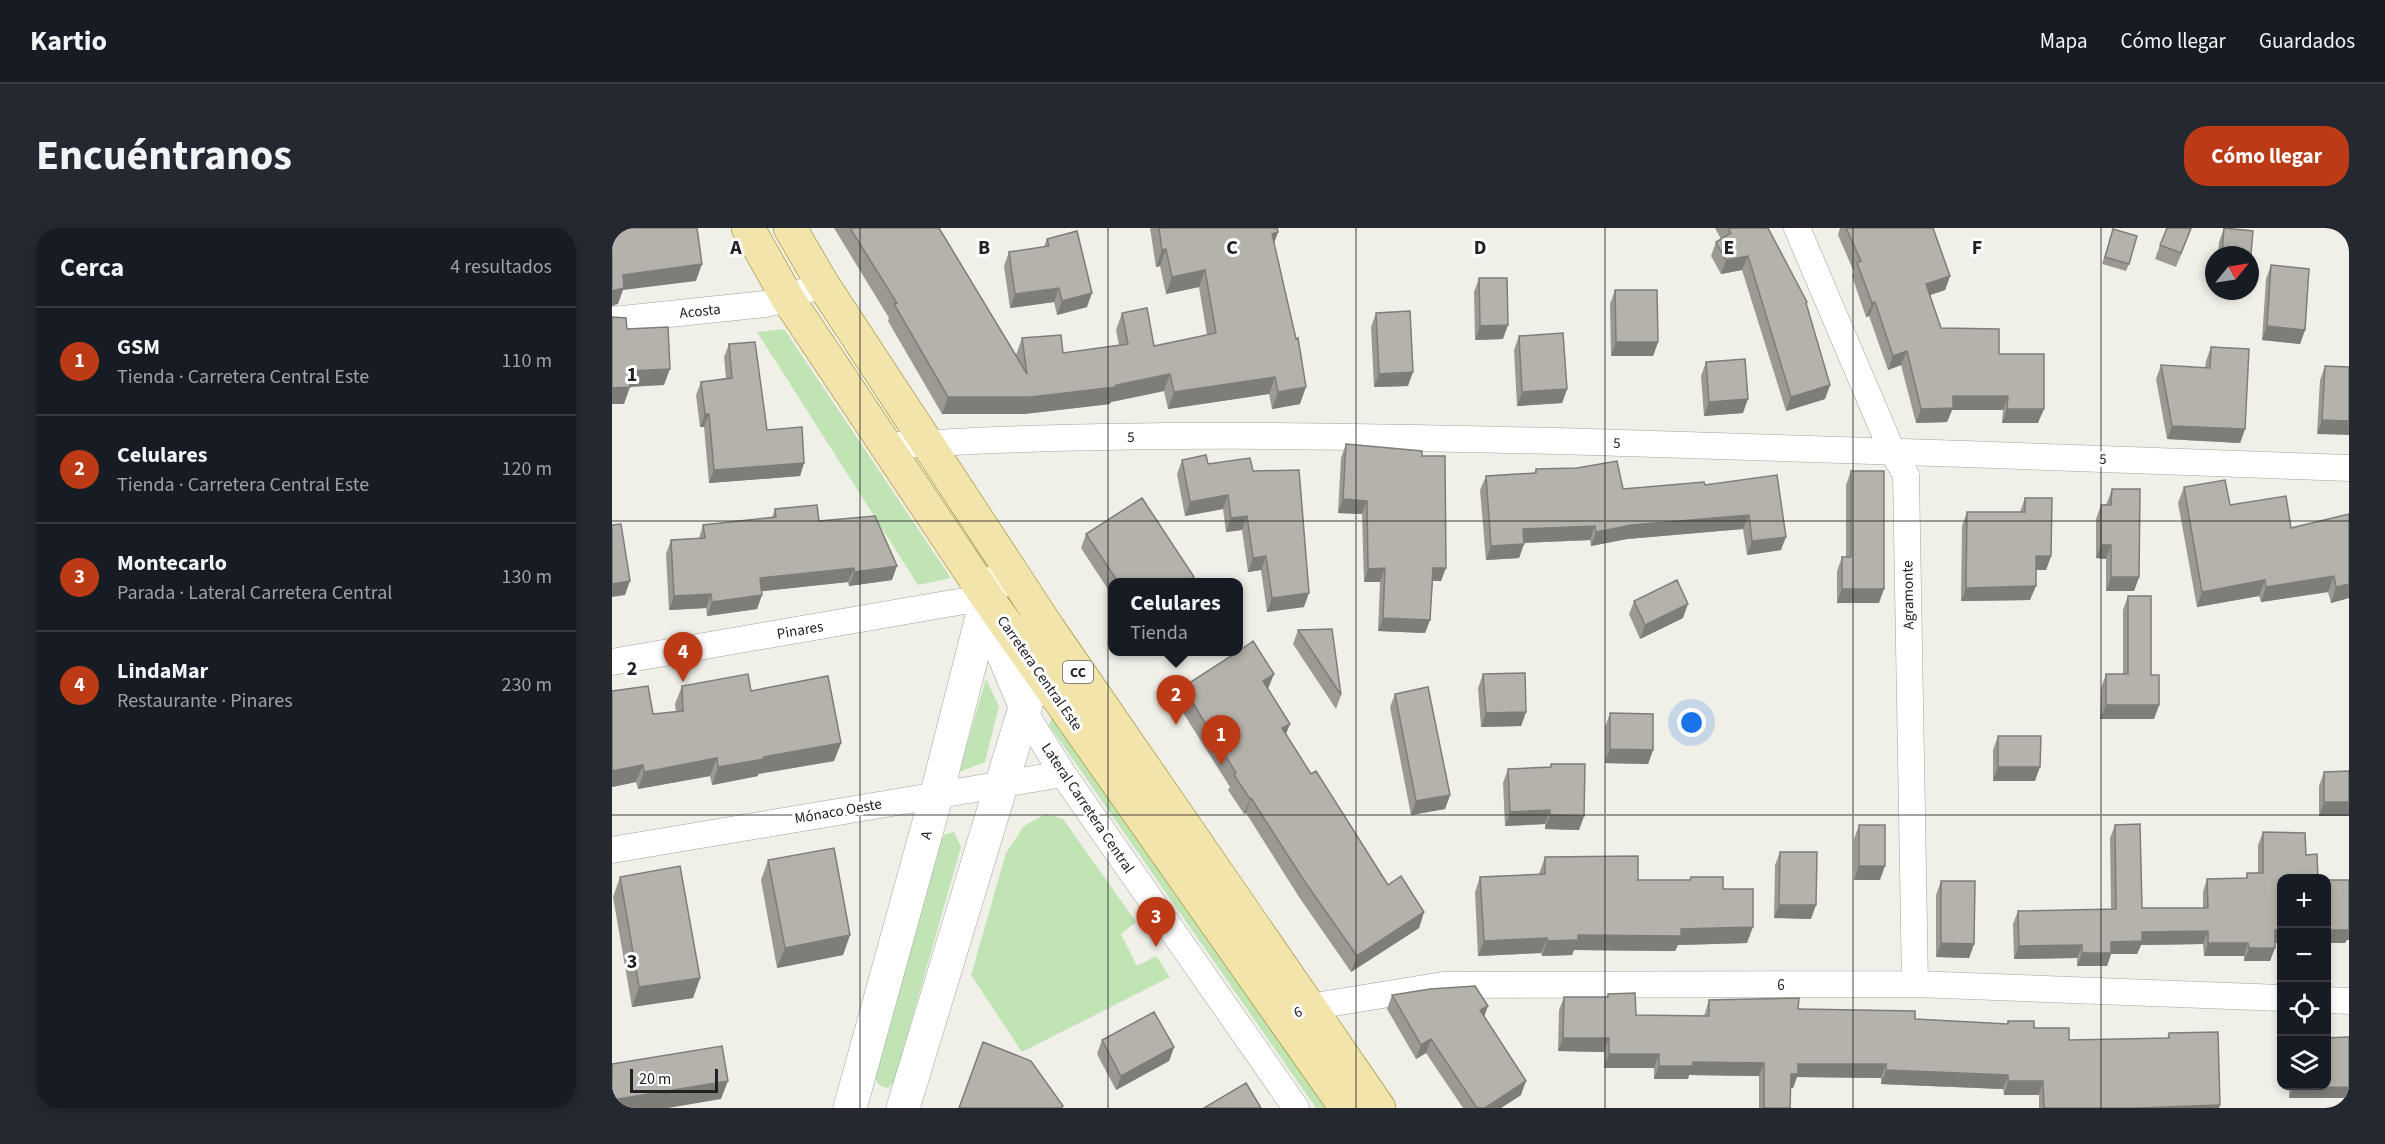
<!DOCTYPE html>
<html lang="es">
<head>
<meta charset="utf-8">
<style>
  :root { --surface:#171b24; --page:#242831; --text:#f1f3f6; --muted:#9ea1a6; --line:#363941; --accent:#bc3b16 }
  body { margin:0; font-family:"Source Sans 3",sans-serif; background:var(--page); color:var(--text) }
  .controls { position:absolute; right:18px; bottom:18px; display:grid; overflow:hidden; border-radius:12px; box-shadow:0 3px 9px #0003 }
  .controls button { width:54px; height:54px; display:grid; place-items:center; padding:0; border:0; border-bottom:2px solid var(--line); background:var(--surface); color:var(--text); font:30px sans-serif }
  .compass { position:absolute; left:1593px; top:18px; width:54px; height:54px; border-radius:50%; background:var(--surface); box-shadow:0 3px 9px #0003; rotate:60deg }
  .scale { position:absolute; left:18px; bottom:15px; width:88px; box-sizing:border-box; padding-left:6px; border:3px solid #212121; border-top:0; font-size:16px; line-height:21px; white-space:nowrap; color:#212121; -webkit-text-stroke:4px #fff; paint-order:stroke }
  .you { position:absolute; left:1080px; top:495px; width:21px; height:21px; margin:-15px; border:4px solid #fff; border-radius:50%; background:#1a73e8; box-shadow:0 0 0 9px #1a73e833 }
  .badge { display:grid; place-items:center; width:39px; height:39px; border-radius:50%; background:var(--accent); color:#fff; font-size:20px; font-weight:700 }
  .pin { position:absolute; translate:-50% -50px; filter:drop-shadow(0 2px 3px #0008) }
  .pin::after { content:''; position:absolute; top:32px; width:21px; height:18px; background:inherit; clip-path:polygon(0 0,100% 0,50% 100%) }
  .popup { position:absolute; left:496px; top:350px; width:135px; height:78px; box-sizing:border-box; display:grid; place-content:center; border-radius:12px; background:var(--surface); filter:drop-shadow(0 2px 4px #0005); font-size:20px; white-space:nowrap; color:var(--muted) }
  .popup b { font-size:22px; color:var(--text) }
  .popup::after { content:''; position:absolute; left:50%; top:100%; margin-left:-12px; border:12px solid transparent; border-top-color:var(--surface) }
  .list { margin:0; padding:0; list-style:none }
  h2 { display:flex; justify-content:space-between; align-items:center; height:78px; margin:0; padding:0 24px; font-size:26px }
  h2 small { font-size:20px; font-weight:400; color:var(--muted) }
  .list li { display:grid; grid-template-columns:39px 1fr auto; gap:18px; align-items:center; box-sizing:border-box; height:108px; padding:0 24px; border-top:2px solid var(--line) }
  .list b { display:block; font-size:22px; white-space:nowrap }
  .list p { margin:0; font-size:20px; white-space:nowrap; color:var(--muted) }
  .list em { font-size:20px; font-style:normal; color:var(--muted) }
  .icon { flex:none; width:33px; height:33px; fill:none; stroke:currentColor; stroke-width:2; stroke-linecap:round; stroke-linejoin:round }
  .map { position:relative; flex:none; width:1737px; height:880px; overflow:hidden; border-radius:24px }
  header { display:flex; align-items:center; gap:36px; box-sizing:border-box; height:84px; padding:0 30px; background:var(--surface); border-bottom:2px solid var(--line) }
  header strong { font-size:28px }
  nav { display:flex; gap:33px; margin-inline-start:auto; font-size:21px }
  .intro { display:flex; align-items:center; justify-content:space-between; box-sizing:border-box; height:144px; padding:0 36px }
  h1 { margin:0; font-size:42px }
  .button { padding:15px 27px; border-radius:24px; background:var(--accent); color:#fff; font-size:21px; font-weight:700 }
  main { display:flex; gap:36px; padding:0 36px }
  aside { flex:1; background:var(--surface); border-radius:24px; box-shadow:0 3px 9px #0003 }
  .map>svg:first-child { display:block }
</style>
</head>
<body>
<header>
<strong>Kartio</strong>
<nav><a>Mapa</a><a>Cómo llegar</a><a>Guardados</a></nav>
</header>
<div class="intro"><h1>Encuéntranos</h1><a class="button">Cómo llegar</a></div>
<main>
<aside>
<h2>Cerca<small>4 resultados</small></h2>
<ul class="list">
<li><span class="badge">1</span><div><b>GSM</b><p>Tienda · Carretera Central Este</p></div><em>110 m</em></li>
<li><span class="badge">2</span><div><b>Celulares</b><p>Tienda · Carretera Central Este</p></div><em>120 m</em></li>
<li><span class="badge">3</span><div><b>Montecarlo</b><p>Parada · Lateral Carretera Central</p></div><em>130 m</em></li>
<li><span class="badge">4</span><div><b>LindaMar</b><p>Restaurante · Pinares</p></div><em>230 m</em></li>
</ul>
</aside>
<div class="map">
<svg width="1737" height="880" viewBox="0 0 1737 880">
  <rect width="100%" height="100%" fill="#f0efe8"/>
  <!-- grass -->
  <path fill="#c1e4b4" d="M172 101 339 350 306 357 145 104Z
    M374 451 387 478 373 534 347 544Z
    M441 486 714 880H704L437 497Z
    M434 586 451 591 524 694 509 706 525 738 544 728 558 749 410 824 359 747 394 625 412 598Z
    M342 604 349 619 282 854 276 860C268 858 264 856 263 847L327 613 334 606Z"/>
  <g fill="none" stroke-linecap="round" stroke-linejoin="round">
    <defs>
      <path id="minor" d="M1185 0 1280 223 1294 247 1303 756
        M0 92 153 76 176 71 210 55
        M273 218C508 202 744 208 979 214 1232 222 1484 230 1737 240
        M371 387 411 482 451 546 684 880
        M0 434 375 369
        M0 622 451 546
        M1714 772 1737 773
        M683 785 697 779 831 757 1303 756 1670 770"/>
      <path id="tertiary" d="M238 880 324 569 375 369 387 351
        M291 880 432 417"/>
      <path id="primary" d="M136 0 176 71 375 369 734 880
        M178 0 210 55 437 401 767 880"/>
    </defs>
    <!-- minor casing -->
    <use href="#minor" stroke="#a2a2a2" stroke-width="27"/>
    <!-- tertiary casing -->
    <use href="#tertiary" stroke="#a2a2a2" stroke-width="34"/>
    <!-- primary casing -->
    <use href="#primary" stroke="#8d8010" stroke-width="34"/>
    <!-- minor -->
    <use href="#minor" stroke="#fff" stroke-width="26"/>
    <!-- tertiary -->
    <use href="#tertiary" stroke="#fff" stroke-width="33"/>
    <!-- primary -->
    <use href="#primary" stroke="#f2e4ab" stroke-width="33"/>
  </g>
  <!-- wall -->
  <path fill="#9c9993" d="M222 0H327L404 127 410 110 451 125 507 117 504 102 510 85 542 118 595 107 587 59 554 66 548 38 544 39 538 0H665L666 4 662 15 688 176 660 181 657 166 556 181 552 163 499 174 498 176 412 186H330L276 93 277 90Z
    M1103 0H1156L1195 74 1194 77 1218 157 1213 171 1174 183 1130 42 1109 46 1099 28 1104 14 1109 11Z
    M1228 0H1321L1338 48 1333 62 1318 67 1329 100 1387 126 1426 195H1390L1391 182H1340L1335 194 1304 195 1289 137 1276 142 1257 88 1254 89 1240 48 1242 44 1226 7Z
    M1580 0 1564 39 1543 31 1548 17Z
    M1612 0 1638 27H1606L1607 14Z
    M1499 8 1517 36 1514 43 1490 36Z
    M435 11 475 79 445 87 442 74 398 80 392 38 397 24 432 19Z
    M1659 37 1693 102 1688 116 1650 112 1654 51Z
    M867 50 891 111 863 112 862 64Z
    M1003 62 1046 114 1041 128H999L998 76Z
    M764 85 796 158 762 159 759 99Z
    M907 108 955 161 950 175 905 178 902 122Z
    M117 116 155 202 192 235 188 248 97 255 92 199H88L84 167 89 154 114 150 112 129Z
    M1599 119 1633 201 1628 215 1555 211 1544 151 1549 137 1593 140 1594 133Z
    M1094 134 1131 185 1092 188 1089 148Z
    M1713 138 1737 139 1705 206 1708 152Z
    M734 216 810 228 829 353H821L818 392 813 405 766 403 768 354H752L750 286 726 285 729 230Z
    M570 232 641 243 692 379 655 384 649 342 636 344 630 302 614 304 611 281 573 288 565 246Z
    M924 241 1011 261 1093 257 1165 247 1169 322 1135 327 1131 301 1015 311 979 318 978 312 912 315 907 330 874 332 868 262 874 248 922 245Z
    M1239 243 1267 375H1225V343L1230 329H1234V257Z
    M1572 259 1618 277 1679 300 1737 286V370L1719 375 1716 364 1649 374 1647 368 1585 379 1566 275Z
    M1500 261 1527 349 1522 363H1494V331L1484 330V291L1489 277H1494Z
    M1413 270 1439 328 1434 342H1424L1418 372 1349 373 1350 298 1355 284H1408Z
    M163 281 207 293 280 352 237 358 236 354 150 363 145 381 95 388 94 380 57 382 54 326 59 312 87 310 91 297 160 290Z
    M474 306 582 349 580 354H501V369L469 320Z
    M1516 368 1547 477 1542 491H1488L1489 460 1494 446H1511V382Z
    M1022 373 1071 390 1028 411 1017 386Z
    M686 402 729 467 724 481 681 416Z
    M871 446 914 484 909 498 869 499 866 460Z
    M70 458 139 463 229 515 222 533 146 546V548L100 557 98 548 26 561 24 554 0 559V463L41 486 64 484 63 476Z
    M571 459 656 461 674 506 699 546 776 657 812 684 807 700 739 744 687 669 634 585 632 586 616 562 618 559 565 475Z
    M783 466 838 567 833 581 799 587 778 479Z
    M998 485 1041 522 1036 536 993 535V499Z
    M1386 508 1423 553H1381V522Z
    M939 536 972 588 967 602 933 601V596L893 598 891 555 896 541 938 539Z
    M1737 543 1707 588V558L1712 544Z
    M1247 597 1268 652H1242V611Z
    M1503 597 1530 680H1591V664L1595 651 1634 650 1635 645H1646V617L1651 604 1663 715 1658 733H1632V728H1592L1591 716 1529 717 1525 726H1499L1495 738H1465V730L1402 731 1401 696 1406 683 1499 681 1498 610Z
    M1168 624 1199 691 1162 690 1163 637Z
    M933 629 1026 652H1077L1079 649 1111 661 1135 715 1066 717 1063 723 962 722 960 727 930 728 929 725 866 728 863 664 868 649 927 646Z
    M156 632 238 707 231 727 165 740 149 652Z
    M8 649 88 750 81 770 20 779 1 669Z
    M1329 653 1362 716 1357 730 1324 729V667Z
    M996 766 1024 787 1092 788 1097 772 1303 791 1395 796 1396 793 1457 812 1555 810 1557 805 1607 880H1427V867H1392L1391 861 1269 856V850L1185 849 1181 860H1179L1178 880H1147V848L1077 847 1076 851H1042V840H992V824L946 823 947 782 952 769H995Z
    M780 767 876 778 872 788 909 867 889 880H851L814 825 804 831 775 781Z
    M490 812 562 819 557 833 504 862 485 826Z
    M1677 858H1714L1677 870Z"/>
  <!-- shaded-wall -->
  <path fill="#7f7d78" d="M666 4 660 21V6Z
    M554 21 548 38 544 39 550 22Z
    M1136 28 1130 42 1109 46 1114 32Z
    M90 36 84 53 11 62 6 76 0 78V63L11 47Z
    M593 42 587 59 554 66 560 49Z
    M1338 48 1333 62 1309 70 1314 56Z
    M447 60 442 74 398 80 403 66Z
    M480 65 475 79 445 87 450 73Z
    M1263 74 1257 88 1254 89 1260 75Z
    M896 97 891 111 863 112 868 98Z
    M1655 98 1693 102 1688 116 1650 112Z
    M1004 114H1046L1041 128H999Z
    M1295 123 1289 137 1276 142 1281 128Z
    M58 141 52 157 18 159 12 176H0V160L17 143Z
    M801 144 796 158 762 159 767 146Z
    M558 146 552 163 499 174 498 176 412 186H330L336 169 504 157Z
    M663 149 657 166 556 181 562 164Z
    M1218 157 1213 171 1174 183 1179 169Z
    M694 159 688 176 660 181 666 164Z
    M955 161 950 175 905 178 910 164Z
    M1341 168H1396L1391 182H1340L1335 194 1304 195 1309 181Z
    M1136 171 1131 185 1092 188 1097 174Z
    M1395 181H1432L1426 195H1390Z
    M93 186H97L92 199H88Z
    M1710 192 1737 193V207L1705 206Z
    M1560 198 1633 201 1628 215 1555 211Z
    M192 235 188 248 97 255 102 242Z
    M616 267 611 281 573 288 578 274Z
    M731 271 755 273 750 286 726 285Z
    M1137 287 1131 301 1015 311 979 318 984 304 1020 297Z
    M635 288 630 302 614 304 619 290Z
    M983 298 978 312 906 315 911 301Z
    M1174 309 1169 322 1135 327 1140 313Z
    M912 316 907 330 874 332 879 318Z
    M1489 317H1499L1494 331 1484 330Z
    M654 328 649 342 636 344 641 330Z
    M1424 328H1439L1434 342H1419Z
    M285 338 280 352 237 358 242 344Z
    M242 340 236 354 143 364 148 350Z
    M773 340 768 354H752L756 341Z
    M821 340H834L829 353H817Z
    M1722 348 1716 364 1649 374 1654 359Z
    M1499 349H1527L1522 363H1494Z
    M1653 352 1647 368 1585 379 1590 364Z
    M18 353 13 367 0 369V356Z
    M1737 356V370L1719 375 1724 359Z
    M1424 358 1418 372 1349 373 1354 360Z
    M1230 361H1272L1267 375H1225Z
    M697 365 692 379 655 384 660 370Z
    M99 366 94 380 57 382 62 368Z
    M150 367 145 381 95 388 100 374Z
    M1076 376 1071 390 1028 411 1033 397Z
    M771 390 818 392 813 405 766 403Z
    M662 446 656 461 651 453Z
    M1494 477H1547L1542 491H1488Z
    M914 484 909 498 869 499 874 485Z
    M678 496 672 511 670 500Z
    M229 515 222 533 146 546V548L100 557 106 539 152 529Z
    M998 521 1041 522 1036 536 993 535Z
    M105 530 98 548 26 561 32 544Z
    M31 537 24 554 0 559V543Z
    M1386 539H1428L1423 553H1381Z
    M838 567 833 581 799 587 804 573Z
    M639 570 634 585 632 586 638 571Z
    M1712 574H1737V588H1707Z
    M938 582 933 596 893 598 898 584Z
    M938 587 972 588 967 602 933 601Z
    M1247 638H1273L1268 652H1242Z
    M1167 677H1204L1199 691 1162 690Z
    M812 684 807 700 739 744 745 728Z
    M1141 699 1135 715 1066 717 1063 723 962 722 960 727 930 728 935 713 966 707 1069 701Z
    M1663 702H1670V715H1658Z
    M1714 702H1737V712H1735L1733 715H1714Z
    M1596 703 1591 716 1529 717 1525 726H1499L1495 738H1465L1470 725 1499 714 1530 704Z
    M238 707 231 727 165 740 173 720Z
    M935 710 929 725 866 728 872 713Z
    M1329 715 1362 716 1357 730 1324 729Z
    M1596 715H1636L1632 728H1592Z
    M1470 717 1465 730 1402 731 1407 718Z
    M1637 720H1663L1658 733H1632Z
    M88 750 81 770 20 779 27 759Z
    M876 778 871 792 868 782Z
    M951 810H997L992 824 946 823Z
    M819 811 814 825 804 831 809 817Z
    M562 819 557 833 504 862 509 848Z
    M997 826H1047L1042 840H992Z
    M1081 834 1152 835 1147 848 1077 847 1076 851H1042L1047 838Z
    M1186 836H1274L1269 850 1185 849 1181 860H1174L1179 846Z
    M1274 842 1396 847 1391 861 1269 856Z
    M116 853 109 871 56 880H0V872Z
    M914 853 909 867 889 880H873Z
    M1396 853H1431L1427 867H1392Z
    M1737 859V870H1677L1681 860Z
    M1608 877 1607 880H1526Z"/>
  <!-- building -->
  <path fill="#b5b2ab" stroke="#7f7d78" stroke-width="1.5" d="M0 0H85L90 36 11 47 12 60 0 63Z
    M238 0H327L415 146 410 110 449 107 451 125 516 116 510 85 535 80 542 118 604 105 593 42 560 49 554 21 550 22 547 0H665L666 4 660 6 684 111 686 110 694 159 666 164 663 149 562 164 558 146 504 157V159L419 169H336L282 76 285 75Z
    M1116 0H1156L1195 74 1194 75 1218 157 1179 169 1136 28 1114 32 1104 14 1119 5Z
    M1234 0H1321L1338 48 1314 56 1329 100 1387 101V126H1432V181H1395L1396 168H1341V180L1309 181 1295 123 1281 128 1263 74 1260 75 1245 35 1249 33Z
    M1555 0H1579L1569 25 1548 17Z
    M1612 0 1641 3 1638 37V27H1610Z
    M1501 1 1525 8 1517 36 1493 29Z
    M465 3 480 65 450 73 447 60 403 66 397 24 437 18 435 11Z
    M1659 37 1697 41 1693 102 1655 98Z
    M867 50H895L896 97 868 98Z
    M1003 62H1045L1046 114H1004Z
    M798 83 801 144 767 146 764 85Z
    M0 89 14 90 15 101 56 99 58 141 17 143 18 159 0 160Z
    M951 105 955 161 910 164 907 108Z
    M143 114 155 202 190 199 192 235 102 242 97 186H93L89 154 120 150 117 116Z
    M1599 119 1637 121 1633 201 1560 198 1549 137 1598 140Z
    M1133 131 1136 171 1097 174 1094 134Z
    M1713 138 1737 139V193L1710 192Z
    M734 216 810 223V228H833L834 340H821L818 392 771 390 773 340 756 341 755 273 731 271Z
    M594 227 596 236 638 230 641 243 687 242 697 365 660 370 654 328 641 330 635 288 619 290 616 267 578 274 570 232Z
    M1005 233 1011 261 1092 254 1093 257 1165 247 1174 309 1140 313 1137 287 1020 297 984 304 983 298 911 301 912 316 879 318 874 248 924 245V241L965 240Z
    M1239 243H1272V361H1230V329H1239Z
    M1613 252 1618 277 1674 268 1679 300 1737 286V356L1724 359 1722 348 1654 359 1653 352 1590 364 1572 259Z
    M1500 261H1528L1527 349H1499V317H1489V277H1499Z
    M530 270 582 349 578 351 580 354H506L474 306Z
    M1413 270H1440L1439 328H1424V358L1354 360 1355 284H1413Z
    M205 277 207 293 263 288 285 338 242 344V340L148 350 150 367 100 374 99 366 62 368 59 312 93 310 91 297 164 289 163 281Z
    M9 296 18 353 0 356V297Z
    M1065 352 1076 376 1033 397 1022 373Z
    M1516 368H1539V447H1547V477H1494V446H1516Z
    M720 401 729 467 686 402Z
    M641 413 662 446 651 453 678 496 670 500 699 546 704 543 776 657 789 648 812 684 745 728 693 654 639 570 638 571 622 547 624 545 571 459 627 423Z
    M913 445 914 484 874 485 871 446Z
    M136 446 139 463 216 448 229 515 152 529V531L106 539 105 530 32 544 31 537 0 543V463L36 458 41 486 71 483 70 458Z
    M816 459 838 567 804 573 783 466Z
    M998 485 1041 486V522L998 521Z
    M1386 508H1429L1428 539H1386Z
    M939 536H973L972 588 938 587V582L898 584 896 541 939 539Z
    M1737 543V574H1712V544Z
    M1528 596 1530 680H1596L1595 651 1635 650V645H1651V604L1693 605 1694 627 1705 626 1706 651H1670V702H1663V720H1637L1636 715H1596V703L1530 704V713L1499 714V725H1470V717L1407 718 1406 683 1504 681 1503 597Z
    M1247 597H1273V638H1247Z
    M222 620 238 707 173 720 156 632Z
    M1168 624H1205L1204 677H1167Z
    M1026 628V652H1078L1079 649H1111V661H1141V699L1069 701V708L966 707V712L935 713V710L872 713 868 649 933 646V629Z
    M68 638 88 750 27 759 8 649Z
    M1714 652H1737V702H1714Z
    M1329 653H1363L1362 716 1329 715Z
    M863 758 876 778 868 782 914 853 873 880H865L819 811 809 817 780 767 818 761Z
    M1023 765 1024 787 1097 788V772L1187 770 1186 781 1303 783V791L1396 796V793H1422V800H1457V812L1557 810V805L1606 804 1608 877 1526 880H1432L1431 853H1396V847L1274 842V836H1186V846H1179L1178 880H1152V835L1081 834V838H1047V826H997V810H951L952 769H996V766Z
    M542 784 562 819 509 848 490 812Z
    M1737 809V859L1681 860V858H1714V810Z
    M371 814 419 833 451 878 449 880H347Z
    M110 818 116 853 0 872V836Z
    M634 855 649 880H592Z"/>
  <!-- grid -->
  <path fill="none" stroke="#212121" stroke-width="1.5" stroke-opacity="0.55" d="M248 0V880M496 0V880M744 0V880M993 0V880M1241 0V880M1489 0V880M0 293H1737M0 587H1737"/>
  <g text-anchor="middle" stroke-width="6" stroke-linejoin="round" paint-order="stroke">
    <!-- shield labels -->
    <rect fill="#fff" stroke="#646464" stroke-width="1.5" x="451" y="433" width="30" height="22" rx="4.5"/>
    <g font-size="14" font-weight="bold" fill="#212121">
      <text x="466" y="449">CC</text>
    </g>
    <!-- street labels -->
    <g font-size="15" fill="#212121" stroke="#fff">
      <text transform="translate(88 83) rotate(-6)" y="5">Acosta</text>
      <text transform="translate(519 209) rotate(-1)" y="5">5</text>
      <text transform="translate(1005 215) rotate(2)" y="5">5</text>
      <text transform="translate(1491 231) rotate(2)" y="5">5</text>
      <text transform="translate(1296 367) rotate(-91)" y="5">Agramonte</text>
      <text transform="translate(188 402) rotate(-10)" y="5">Pinares</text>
      <text transform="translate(428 445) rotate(55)" y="5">Carretera Central Este</text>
      <text transform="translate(476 580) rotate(56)" y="5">Lateral Carretera Central</text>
      <text transform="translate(226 583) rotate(-10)" y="5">Mónaco Oeste</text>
      <text transform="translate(314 607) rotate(-75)" y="5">A</text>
      <text x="1169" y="762">6</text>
      <text transform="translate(686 784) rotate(-24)" y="5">6</text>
    </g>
  </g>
  <g font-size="20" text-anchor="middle" font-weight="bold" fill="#212121" stroke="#fff" stroke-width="6" stroke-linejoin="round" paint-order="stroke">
    <text x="124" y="26">A</text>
    <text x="372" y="26">B</text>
    <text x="620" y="26">C</text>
    <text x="868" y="26">D</text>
    <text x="1117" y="26">E</text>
    <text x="1365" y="26">F</text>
    <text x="20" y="153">1</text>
    <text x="20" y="447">2</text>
    <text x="20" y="740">3</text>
  </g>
</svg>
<div class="controls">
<button>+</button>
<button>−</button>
<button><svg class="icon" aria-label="locate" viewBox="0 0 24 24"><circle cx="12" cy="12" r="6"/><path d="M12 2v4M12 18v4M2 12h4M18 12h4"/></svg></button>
<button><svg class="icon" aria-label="layers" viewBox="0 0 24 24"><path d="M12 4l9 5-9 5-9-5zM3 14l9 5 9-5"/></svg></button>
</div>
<svg class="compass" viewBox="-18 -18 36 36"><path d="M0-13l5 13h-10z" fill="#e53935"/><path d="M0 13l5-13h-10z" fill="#9ea1a6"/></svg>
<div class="scale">20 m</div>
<div class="you"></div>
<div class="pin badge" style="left:609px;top:537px">1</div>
<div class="pin badge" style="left:564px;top:497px">2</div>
<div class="popup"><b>Celulares</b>Tienda</div>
<div class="pin badge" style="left:544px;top:719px">3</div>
<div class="pin badge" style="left:71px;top:454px">4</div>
</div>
</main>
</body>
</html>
